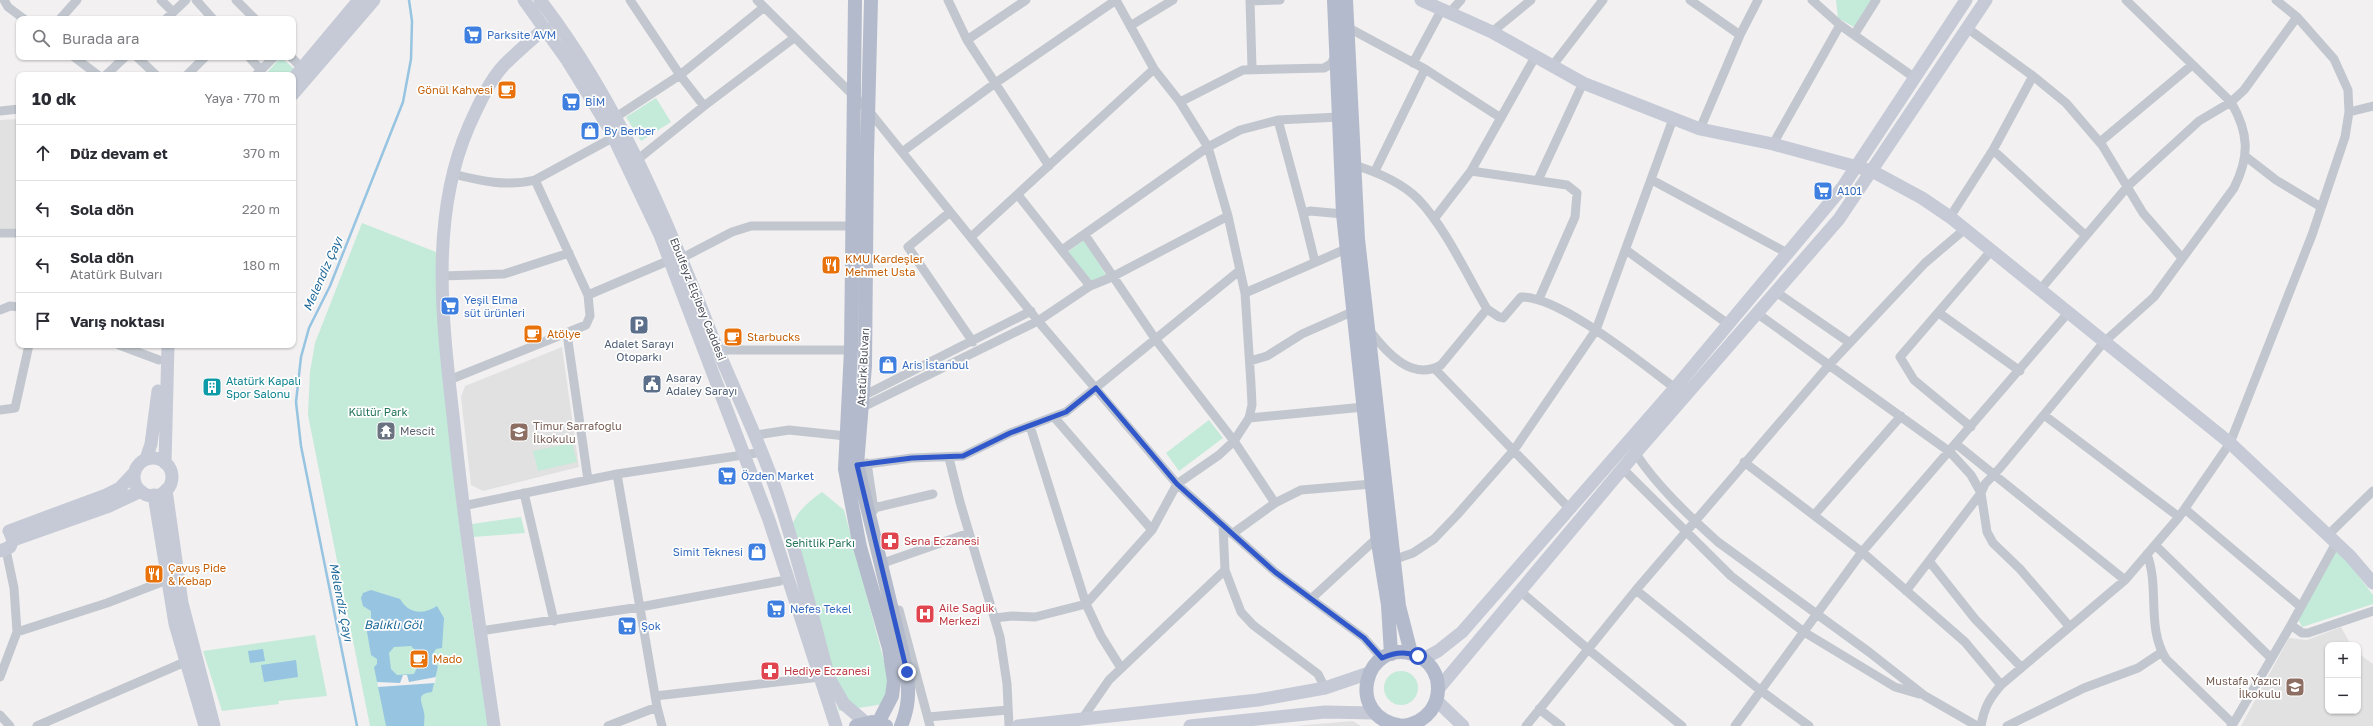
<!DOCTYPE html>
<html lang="tr">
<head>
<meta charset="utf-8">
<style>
  :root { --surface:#fff; --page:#f2f2f3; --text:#2b2b33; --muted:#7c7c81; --line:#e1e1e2 }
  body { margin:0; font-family:"Golos Text",sans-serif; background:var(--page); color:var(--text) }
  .controls { position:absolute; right:12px; bottom:12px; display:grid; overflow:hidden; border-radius:8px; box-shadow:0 1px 3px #0004 }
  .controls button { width:36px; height:36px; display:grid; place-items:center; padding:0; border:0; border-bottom:1px solid var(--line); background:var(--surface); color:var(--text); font:20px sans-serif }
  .stop { position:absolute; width:12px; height:12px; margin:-9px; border:3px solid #3058cb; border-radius:50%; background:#fff }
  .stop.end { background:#3058cb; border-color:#fff; box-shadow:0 1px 4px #0008 }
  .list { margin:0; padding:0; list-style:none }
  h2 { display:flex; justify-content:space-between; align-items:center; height:52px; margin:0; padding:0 16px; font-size:17px }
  h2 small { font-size:13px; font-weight:400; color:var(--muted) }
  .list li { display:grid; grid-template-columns:26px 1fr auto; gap:12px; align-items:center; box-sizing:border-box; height:56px; padding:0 16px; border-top:1px solid var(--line) }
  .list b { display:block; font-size:15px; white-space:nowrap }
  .list p { margin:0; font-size:13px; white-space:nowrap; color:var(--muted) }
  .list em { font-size:13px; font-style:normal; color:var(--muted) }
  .icon { flex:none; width:22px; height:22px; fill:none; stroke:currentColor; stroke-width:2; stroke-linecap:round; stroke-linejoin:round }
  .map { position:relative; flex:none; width:2373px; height:726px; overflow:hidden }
  .search { position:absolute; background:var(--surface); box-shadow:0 1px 3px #0004; left:16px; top:16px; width:280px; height:44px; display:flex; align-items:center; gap:10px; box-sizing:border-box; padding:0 14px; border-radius:8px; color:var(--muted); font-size:15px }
  .panel { position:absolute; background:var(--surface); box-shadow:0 1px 3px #0004; left:16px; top:72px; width:280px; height:276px; border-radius:8px }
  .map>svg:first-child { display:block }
</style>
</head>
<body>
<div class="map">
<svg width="2373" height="726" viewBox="0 0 2373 726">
  <rect width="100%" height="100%" fill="#f2f0f0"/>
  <!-- education -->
  <path fill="#e2e1e1" d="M19 119V228H0V120Z
    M562 347 579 467 483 491 471 485 461 397 465 386Z
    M2341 627 2351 645H2328V711H2358V653L2373 664V726H2241L2289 638 2307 640Z
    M1353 721 1361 726H1295Z"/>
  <!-- green -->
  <path fill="#c4ead9" d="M1836 0H1871L1854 27 1838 18Z
    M281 57 294 69 289 75H265Z
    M656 98 671 122 641 141 626 117Z
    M362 223 436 252C445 411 461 569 489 726H370L308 415 310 372 315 343Z
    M1084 240 1106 275 1091 281 1068 252Z
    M1209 420 1223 438 1179 471 1166 453Z
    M572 443 577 462 538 471 533 451Z
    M822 492 844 510 890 684V703L839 711 789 547C789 519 800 508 822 492Z
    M521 517 525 533 473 537 472 524Z
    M2336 551 2341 553 2373 595V604L2302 627 2298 619Z
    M315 635 327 696 278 701 279 704 222 711 203 651Z
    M1384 688a17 17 0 1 1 34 0a17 17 0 1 1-34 0Z"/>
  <!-- water -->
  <path fill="#96c4e1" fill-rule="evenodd" d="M371 590 400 599C409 614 423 615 437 606L444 618 442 648 436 649 432 655 434 663 438 666 432 692C414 694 423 703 424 713 425 717 424 722 424 726H386L374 667 377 664V659L371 655 366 626 371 621V611L363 606 361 598 363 593ZM411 646 422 657 414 674 397 675 391 669 389 653 394 647Z
    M263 649 265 661 250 663 248 651Z
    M296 660 298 677 264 682 261 665Z"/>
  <!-- pier -->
  <path fill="#f2f0f0" d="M403 675H407L409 682 436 677 435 683 378 687 377 682 400 683Z"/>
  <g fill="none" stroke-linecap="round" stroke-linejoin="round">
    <!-- stream -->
    <path stroke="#96c4e1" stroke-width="2.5" d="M357 726 301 446 296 402 301 357 309 328 330 286 403 102 411 59 412 21 409 0"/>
    <!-- street -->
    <path stroke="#c2c7cf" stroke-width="9" d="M4 0 8 7 24 19
      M161 0 173 12
      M196 0 213 19
      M236 0 255 19
      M630 0 680 75 704 106
      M757 0 869 111 1038 321 1177 484 1275 572 1364 638 1382 658
      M948 0 967 40 1049 166
      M1250 0 1252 68
      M1690 0 1740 35
      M1812 0 1840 25 1915 78
      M1250 1 1280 0
      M1450 12 1461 0
      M60 19 77 0
      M166 19 186 0
      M1130 26 1173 0
      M1347 27 1425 69 1501 118
      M1967 28 2033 76 2066 103 2102 145 2143 213 2182 258
      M1492 32 1531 0
      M1854 35 1876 0
      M967 40 1026 0
      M74 57 98 75
      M137 57 156 75
      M249 57 261 70
      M291 57 302 68
      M1413 63 1442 9
      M1553 65 1603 0
      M106 75 125 57
      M187 75 205 57
      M256 75 274 57
      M1180 102 1243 70 1324 68 1331 64 1336 55
      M0 111 19 109
      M2349 112 2373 106
      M616 117 680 75 763 8
      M1278 120 1303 213 1310 211 1343 214
      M1700 129 1740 35 1758 0
      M2100 142 2192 65
      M1773 144 1840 25
      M1993 150 2085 235
      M902 152 994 84 1116 0
      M2245 156 2276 180 2321 207
      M637 160 704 106 794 38
      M1354 165C1377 172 1401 182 1418 199 1445 227 1467 275 1487 309L1499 317 1503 318 1521 297C1560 296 1641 363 1675 388
      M1375 171 1425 69
      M1471 171 1567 185 1577 193 1575 217 1539 299
      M453 174C481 181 507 187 535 180L614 137
      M1538 180 1583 83
      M1652 180 1789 254
      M1018 195 1090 286
      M950 212 908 247 973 342
      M1303 213 1315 262
      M1950 217 1993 150 2033 76
      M1434 219 1471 171 1535 57
      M0 233H19
      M1085 235 1156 340 1234 441 1275 503
      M971 237 1154 69
      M1062 250 1208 147 1240 130 1278 120 1339 117
      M1626 250 1728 324
      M682 258 732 232 751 226H854
      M442 276 504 274 569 253
      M2039 291 2128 186 2199 121 2231 102 2244 90 2297 17
      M1776 292 1850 343
      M1245 293 1346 249
      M588 295 670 260
      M0 310 10 306 19 307
      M1939 313 2020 371
      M1758 314 1950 452 1971 475 1981 493 1987 532 1993 543 2020 569 2069 626
      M1370 331C1386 352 1412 382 1441 365L1487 309
      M567 334 588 480
      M119 345 159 360
      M718 350H851
      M1250 361 1267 356 1302 334 1354 311
      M1435 369 1569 508
      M449 380 586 325 590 316 588 295 535 180
      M859 398 1031 311
      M859 409 1038 321 1090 286 1112 277 1228 216
      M0 410 15 408 29 345
      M2044 415 2179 517
      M1054 417 1152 530
      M1249 418 1364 407
      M1030 426 1086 604 1101 636 1121 668
      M1971 427 1914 380 1900 357 1991 251
      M756 435 789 430 846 436
      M1956 444 2125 580
      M1636 454C1658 487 1688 515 1718 542L1869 652 1925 696 1977 726
      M949 458 960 502 1000 637 1007 684 1009 726
      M1744 462 1862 552 1965 642 2001 685
      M867 463 874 510
      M853 466 912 458 963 456 1010 433 1066 412 1239 271
      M1624 470 1731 576 1804 632 1895 687 1919 694
      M617 474 657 707 662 726
      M524 493 554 621
      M463 506 617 474 763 452
      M874 508 933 494
      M2185 509 2301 607
      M1815 514 1901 416
      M1232 534 1275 503 1301 490 1372 484
      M2327 536 2373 491
      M2155 545 2271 658
      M2147 554C2160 589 2146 627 2166 659L2233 724 2231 726
      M1390 561 1413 553 1434 539 1457 515 1514 450 1596 330 1673 119
      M1929 561 1975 619 2021 667
      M886 562 969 533
      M1225 570 1241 612 1253 625 1318 674 1325 688
      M1636 590 1760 690 1809 726
      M1520 591 1589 650 1682 726
      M1906 591 1981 493 1985 484 2000 468 2104 342 2154 297 2234 188C2250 156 2249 133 2231 102L2126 0
      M1311 599 1377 538
      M899 610 930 726
      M995 618 1012 616 1035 617 1086 604 1152 530 1177 484 1219 455 1234 441 1249 418 1252 405 1251 384 1245 293 1228 216 1208 147 1180 102 1154 69 1116 0
      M2291 625 2302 633H2308L2373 611
      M480 631 640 607 780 581
      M17 632 107 603 167 580
      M0 677 17 632 14 588 6 550
      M655 696 820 677
      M1539 709 1561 726
      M0 715 10 726
      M928 717 1008 710
      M1082 719 1109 680 1225 570 1223 526
      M2233 724 2291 625 2336 543
      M37 726 185 662
      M608 726 657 707
      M1526 726 1636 590 1830 364 1925 263 1965 229
      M1735 726 1862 552 2067 314
      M1981 726C1984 708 1989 699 2001 685L2125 580 2179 517 2230 443 2312 235 2345 137 2349 112 2348 90 2334 59 2297 17 2276 0
      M2007 726 2084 688 2138 668 2162 652"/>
    <!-- secondary -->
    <path stroke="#c5cad6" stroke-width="13" d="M524 0 567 60 609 128 660 235 769 520 836 726
      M540 0C617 100 666 217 711 333 733 389 761 442 779 499 798 558 813 618 829 678L844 704 865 722
      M1421 0 1492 32 1583 83 1611 94 1700 129 1773 144 1872 171 1922 198 1950 217 2230 443 2350 556 2373 583
      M293 79 359 0
      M293 94 374 0
      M134 477a19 19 0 1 1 38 0a19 19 0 1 1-38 0Z
      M146 459 151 444 158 391
      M165 463 168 345
      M166 490 182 603 214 726
      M154 495 175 624 205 726
      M9 531 106 495 120 488 135 472
      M13 540 109 506 141 491
      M0 551 10 547 13 540 10 533
      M1423 659 1438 651 1462 632 1675 388 1842 188 1966 0
      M1439 688 1639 449 1839 219 1986 0
      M1437 701 1463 726
      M494 726C480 629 465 532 455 434 444 333 427 222 469 126 478 106 489 81 504 65 517 52 531 40 545 28
      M1018 726 1258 700 1325 688 1369 673
      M1190 726 1325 712 1374 713"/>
    <!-- primary -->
    <path stroke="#b3bacb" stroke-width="14" d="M855 0 851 350 845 469 860 547 889 648 894 681 892 696 878 723
      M871 0 867 156 865 366 857 465 907 672C909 692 909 707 901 726
      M1334 0 1343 214 1378 543 1388 605 1391 654
      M1346 0 1358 239 1399 606 1411 653
      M856 726 872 722 886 726
      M1402 726C1342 717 1366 636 1415 655 1426 659 1434 668 1437 679 1442 704 1427 723 1402 726"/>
  </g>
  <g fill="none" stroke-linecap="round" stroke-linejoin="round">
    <!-- route -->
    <path stroke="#3058cb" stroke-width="5" d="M907 672 857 465 912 458 963 456 1010 433 1066 412 1096 388 1177 484 1275 572 1364 638 1382 658C1395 652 1406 651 1418 656"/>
  </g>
  <!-- icons -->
  <defs>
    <symbol id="supermarket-square" viewBox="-11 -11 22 22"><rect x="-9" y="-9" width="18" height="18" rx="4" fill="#3f7fe0" stroke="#fff"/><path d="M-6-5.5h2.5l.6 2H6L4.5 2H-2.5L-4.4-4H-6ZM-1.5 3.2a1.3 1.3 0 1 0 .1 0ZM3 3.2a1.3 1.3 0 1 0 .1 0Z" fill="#fff"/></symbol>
    <symbol id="cafe-square" viewBox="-11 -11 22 22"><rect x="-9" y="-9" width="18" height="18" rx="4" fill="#e8710a" stroke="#fff"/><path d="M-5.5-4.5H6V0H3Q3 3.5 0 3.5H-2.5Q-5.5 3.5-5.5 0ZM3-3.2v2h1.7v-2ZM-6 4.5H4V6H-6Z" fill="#fff"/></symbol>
    <symbol id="shop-square" viewBox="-11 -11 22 22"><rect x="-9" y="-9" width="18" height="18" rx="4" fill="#3f7fe0" stroke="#fff"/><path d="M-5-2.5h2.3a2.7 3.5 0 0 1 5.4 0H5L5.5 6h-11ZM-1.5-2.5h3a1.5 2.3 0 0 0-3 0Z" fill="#fff"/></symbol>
    <symbol id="restaurant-square" viewBox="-11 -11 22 22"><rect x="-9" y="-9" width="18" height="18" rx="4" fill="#e8710a" stroke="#fff"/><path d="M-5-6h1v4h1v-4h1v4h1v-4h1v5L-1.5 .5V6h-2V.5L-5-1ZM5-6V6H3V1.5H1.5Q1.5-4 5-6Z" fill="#fff"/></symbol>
    <symbol id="parking-square" viewBox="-11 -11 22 22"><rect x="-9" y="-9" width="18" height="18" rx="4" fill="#5c6f8a" stroke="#fff"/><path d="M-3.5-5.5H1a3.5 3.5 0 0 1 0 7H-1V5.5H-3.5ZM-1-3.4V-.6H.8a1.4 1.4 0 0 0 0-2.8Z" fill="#fff"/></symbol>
    <symbol id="civic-square" viewBox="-11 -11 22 22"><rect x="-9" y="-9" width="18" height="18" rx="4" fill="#5c6f8a" stroke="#fff"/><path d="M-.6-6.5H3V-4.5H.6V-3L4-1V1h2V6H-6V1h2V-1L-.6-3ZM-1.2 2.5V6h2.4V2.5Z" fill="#fff"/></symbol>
    <symbol id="building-square" viewBox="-11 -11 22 22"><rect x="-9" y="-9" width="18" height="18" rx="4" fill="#0f9aa8" stroke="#fff"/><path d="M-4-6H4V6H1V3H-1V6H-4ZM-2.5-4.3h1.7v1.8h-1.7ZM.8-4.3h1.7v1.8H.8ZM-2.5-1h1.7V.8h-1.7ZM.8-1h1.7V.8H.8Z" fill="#fff"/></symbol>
    <symbol id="temple-square" viewBox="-11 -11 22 22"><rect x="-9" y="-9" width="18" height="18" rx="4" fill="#6b7280" stroke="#fff"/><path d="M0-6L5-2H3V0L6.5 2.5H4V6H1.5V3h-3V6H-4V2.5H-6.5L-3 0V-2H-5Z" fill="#fff"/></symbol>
    <symbol id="school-square" viewBox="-11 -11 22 22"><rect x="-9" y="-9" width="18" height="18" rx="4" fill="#8d6e63" stroke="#fff"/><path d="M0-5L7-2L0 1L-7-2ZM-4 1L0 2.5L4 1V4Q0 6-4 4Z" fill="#fff"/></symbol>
    <symbol id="pharmacy-square" viewBox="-11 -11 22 22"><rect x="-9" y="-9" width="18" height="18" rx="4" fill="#e0444e" stroke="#fff"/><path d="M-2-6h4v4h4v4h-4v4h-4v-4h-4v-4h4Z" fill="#fff"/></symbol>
    <symbol id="hospital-square" viewBox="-11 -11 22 22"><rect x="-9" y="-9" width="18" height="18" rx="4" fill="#e0444e" stroke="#fff"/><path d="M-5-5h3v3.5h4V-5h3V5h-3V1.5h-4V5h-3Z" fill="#fff"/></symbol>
  </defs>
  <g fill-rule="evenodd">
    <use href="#supermarket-square" x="462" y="24" width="22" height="22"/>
    <use href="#cafe-square" x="496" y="79" width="22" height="22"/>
    <use href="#supermarket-square" x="560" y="91" width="22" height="22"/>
    <use href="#shop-square" x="579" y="120" width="22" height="22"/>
    <use href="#supermarket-square" x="1812" y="180" width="22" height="22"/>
    <use href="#restaurant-square" x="820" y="254" width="22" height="22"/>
    <use href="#supermarket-square" x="439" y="295" width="22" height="22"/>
    <use href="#parking-square" x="628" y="314" width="22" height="22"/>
    <use href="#cafe-square" x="522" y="323" width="22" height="22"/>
    <use href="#cafe-square" x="722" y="326" width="22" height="22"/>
    <use href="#shop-square" x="877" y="354" width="22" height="22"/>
    <use href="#civic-square" x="641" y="373" width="22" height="22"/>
    <use href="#building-square" x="201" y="376" width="22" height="22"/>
    <use href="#temple-square" x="375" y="420" width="22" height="22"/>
    <use href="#school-square" x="508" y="421" width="22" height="22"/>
    <use href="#supermarket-square" x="716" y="465" width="22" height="22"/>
    <use href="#pharmacy-square" x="879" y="530" width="22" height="22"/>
    <use href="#shop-square" x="746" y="541" width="22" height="22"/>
    <use href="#restaurant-square" x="143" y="563" width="22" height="22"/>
    <use href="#supermarket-square" x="765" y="598" width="22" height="22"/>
    <use href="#hospital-square" x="914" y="603" width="22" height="22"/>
    <use href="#supermarket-square" x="616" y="615" width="22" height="22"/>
    <use href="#cafe-square" x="408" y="648" width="22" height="22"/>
    <use href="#pharmacy-square" x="759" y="660" width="22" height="22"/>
    <use href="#school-square" x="2284" y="676" width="22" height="22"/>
  </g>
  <g text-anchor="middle" stroke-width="3.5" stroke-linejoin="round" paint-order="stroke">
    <!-- shop labels -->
    <g font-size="11" fill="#366cbe" stroke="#fff" text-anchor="start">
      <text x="487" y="39">Parksite AVM</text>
      <text x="585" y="106">BİM</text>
      <text x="604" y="135">By Berber</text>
      <text x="1837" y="195">A101</text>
      <text x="464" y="304">Yeşil Elma<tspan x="464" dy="13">süt ürünleri</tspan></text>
      <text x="902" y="369">Aris İstanbul</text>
      <text x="741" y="480">Özden Market</text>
      <text x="743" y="556" text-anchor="end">Simit Teknesi</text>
      <text x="790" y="613">Nefes Tekel</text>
      <text x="641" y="630">Şok</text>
    </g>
    <!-- food labels -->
    <g font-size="11" fill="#c56008" stroke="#fff" text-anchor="start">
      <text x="493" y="94" text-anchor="end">Gönül Kahvesi</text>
      <text x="845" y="263">KMU Kardeşler<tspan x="845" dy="13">Mehmet Usta</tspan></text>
      <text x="547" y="338">Atölye</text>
      <text x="747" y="341">Starbucks</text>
      <text x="168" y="572">Çavuş Pide<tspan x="168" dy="13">&amp; Kebap</tspan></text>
      <text x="433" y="663">Mado</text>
    </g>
    <!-- street labels -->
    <g font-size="11" fill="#4a4f5a" stroke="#fff">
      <text transform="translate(698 299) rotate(68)" y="4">Ebulfeyz Elçibey Caddesi</text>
      <text transform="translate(863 367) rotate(-87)" y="4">Atatürk Bulvarı</text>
    </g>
    <!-- service labels -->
    <g font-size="11" fill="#4e5e75" stroke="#fff">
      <text x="639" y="348">Adalet Sarayı<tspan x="639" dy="13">Otoparkı</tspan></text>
      <text x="666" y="382" text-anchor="start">Asaray<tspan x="666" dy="13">Adaley Sarayı</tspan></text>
    </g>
    <!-- culture labels -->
    <g font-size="11" fill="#0d838f" stroke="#fff" text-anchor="start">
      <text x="226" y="385">Atatürk Kapalı<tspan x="226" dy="13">Spor Salonu</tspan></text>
    </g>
    <!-- park labels -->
    <g font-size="11" fill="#23735a" stroke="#fff">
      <text x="378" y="416">Kültür Park</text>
      <text x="820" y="547">Sehitlik Parkı</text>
    </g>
    <!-- education labels -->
    <g font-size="11" fill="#785e54" stroke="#fff" text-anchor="start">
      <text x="533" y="430">Timur Sarrafoğlu<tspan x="533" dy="13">İlkokulu</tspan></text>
      <text x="2281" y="685" text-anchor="end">Mustafa Yazıcı<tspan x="2281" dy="13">İlkokulu</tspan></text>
    </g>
    <!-- worship labels -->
    <g font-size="11" fill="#5b616d" stroke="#fff" text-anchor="start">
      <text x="400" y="435">Mescit</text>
    </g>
    <!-- health labels -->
    <g font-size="11" fill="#be3a42" stroke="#fff" text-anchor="start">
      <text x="904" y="545">Sena Eczanesi</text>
      <text x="939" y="612">Aile Saglik<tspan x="939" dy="13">Merkezi</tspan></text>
      <text x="784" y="675">Hediye Eczanesi</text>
    </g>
    <!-- water labels -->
    <g font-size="12" font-style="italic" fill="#1f6999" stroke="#fff">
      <text transform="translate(323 274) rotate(-66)" y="4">Melendiz Çayı</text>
      <text transform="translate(341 602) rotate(79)" y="4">Melendiz Çayı</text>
      <text x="393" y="629">Balıklı Göl</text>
    </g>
  </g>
</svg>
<div class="controls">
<button>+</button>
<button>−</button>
</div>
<div class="stop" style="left:1418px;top:656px"></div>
<div class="stop end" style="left:907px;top:672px"></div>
<div class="search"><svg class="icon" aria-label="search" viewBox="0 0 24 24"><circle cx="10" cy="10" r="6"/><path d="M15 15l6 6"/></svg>Burada ara</div>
<section class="panel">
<h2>10 dk<small>Yaya · 770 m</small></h2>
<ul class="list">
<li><svg class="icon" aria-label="ahead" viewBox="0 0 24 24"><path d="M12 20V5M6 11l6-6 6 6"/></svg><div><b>Düz devam et</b></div><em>370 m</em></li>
<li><svg class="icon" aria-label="left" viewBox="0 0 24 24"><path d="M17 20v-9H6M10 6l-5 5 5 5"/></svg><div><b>Sola dön</b></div><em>220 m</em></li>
<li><svg class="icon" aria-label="left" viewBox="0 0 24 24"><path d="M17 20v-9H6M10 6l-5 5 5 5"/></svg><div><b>Sola dön</b><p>Atatürk Bulvarı</p></div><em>180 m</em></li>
<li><svg class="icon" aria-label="arrive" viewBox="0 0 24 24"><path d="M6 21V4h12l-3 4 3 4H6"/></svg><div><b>Varış noktası</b></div></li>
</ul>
</section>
</div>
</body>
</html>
